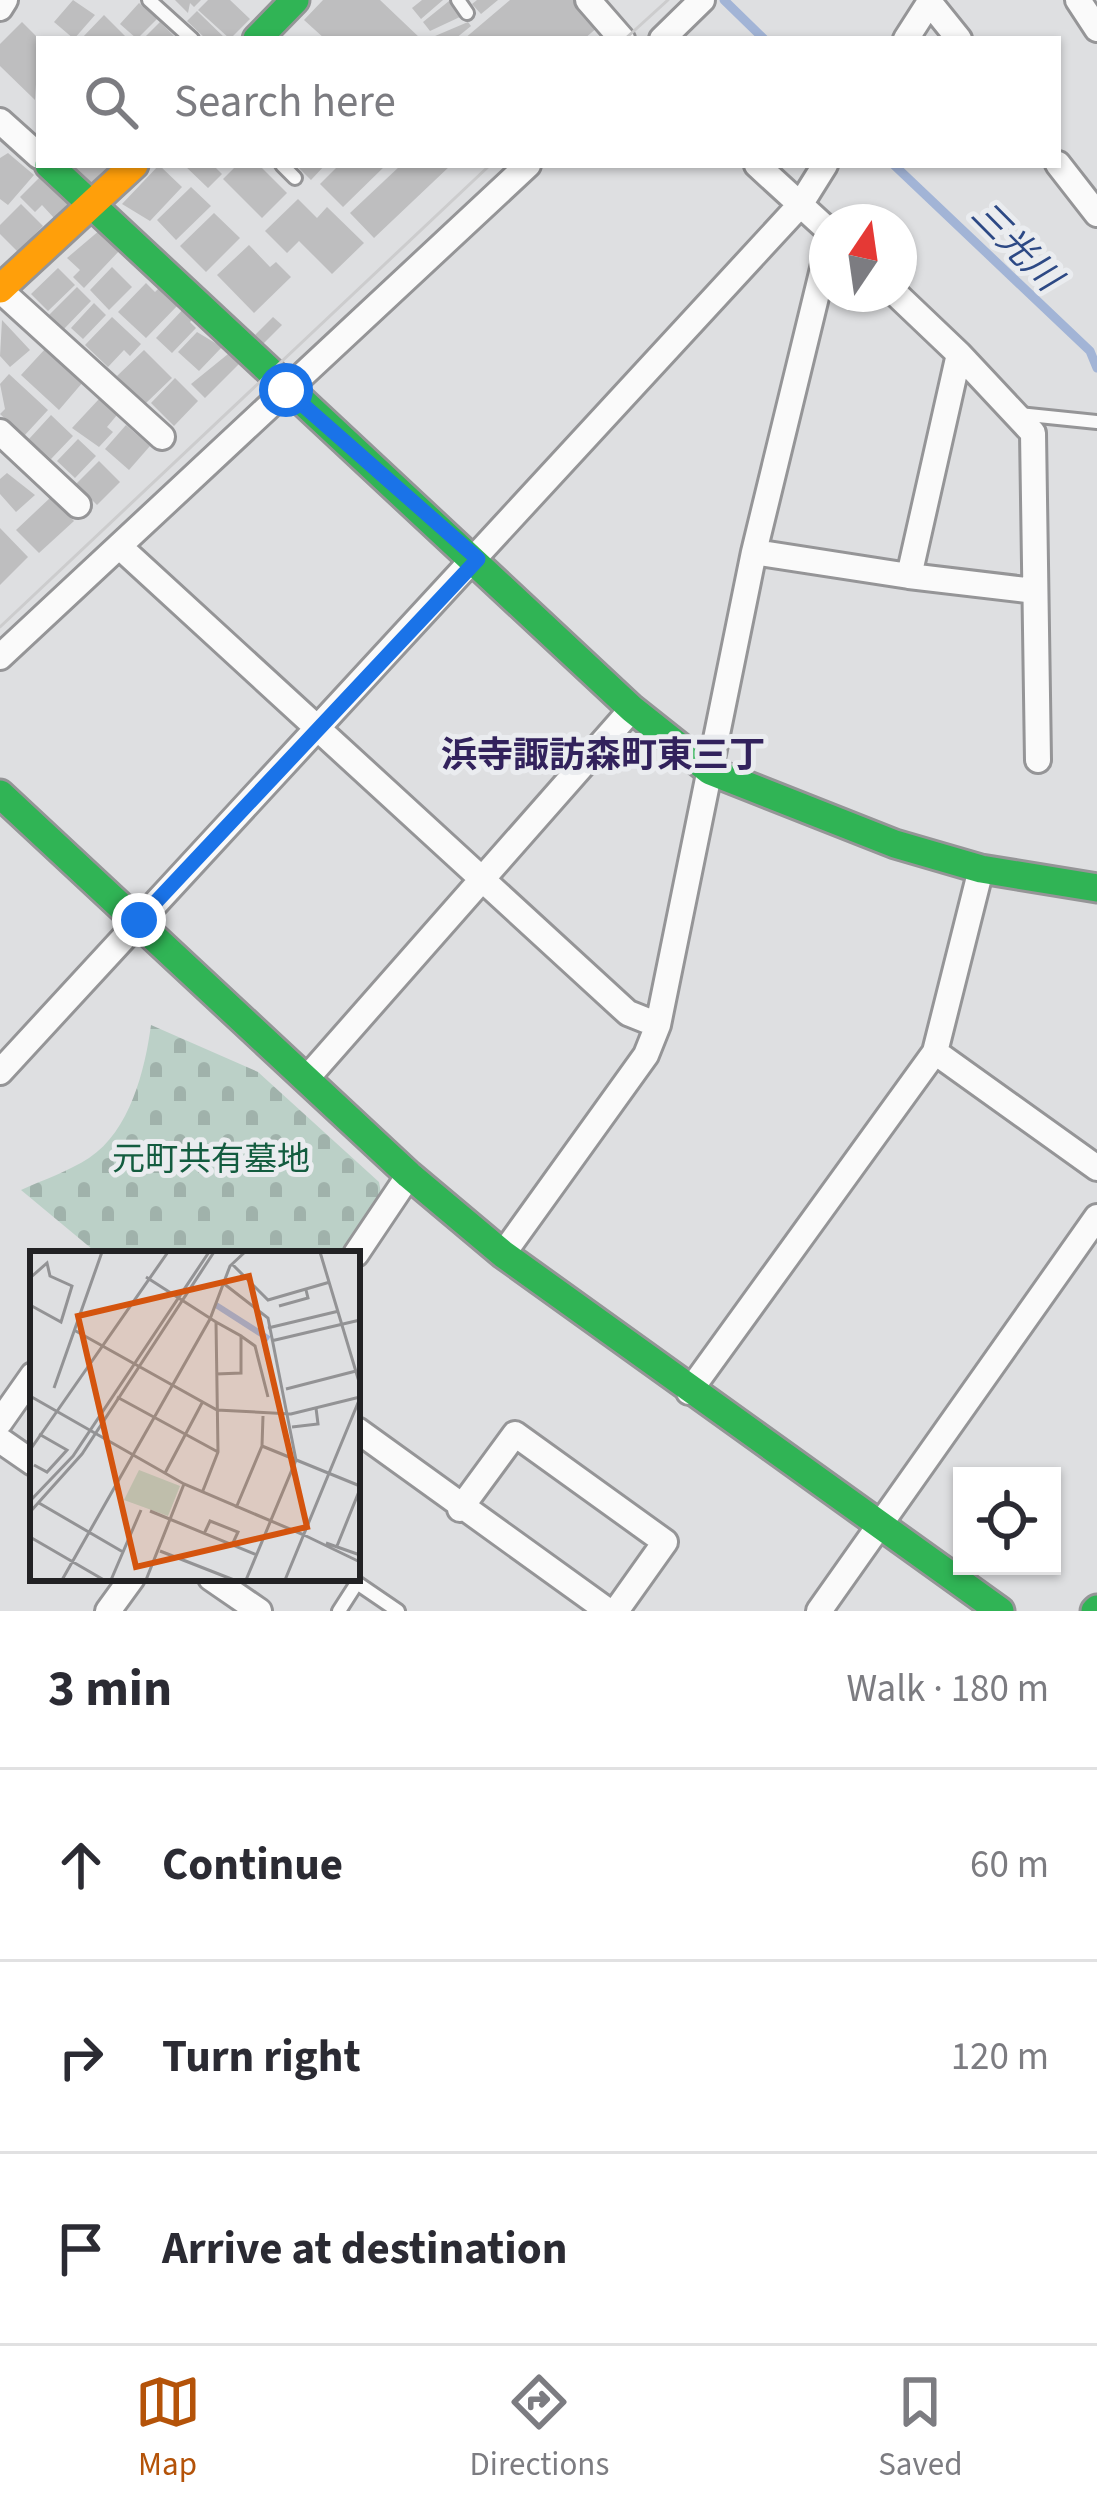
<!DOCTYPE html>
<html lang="en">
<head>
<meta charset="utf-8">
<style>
  :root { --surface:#fff; --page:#f7f7f7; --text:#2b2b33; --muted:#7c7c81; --line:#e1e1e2; --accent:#b45309 }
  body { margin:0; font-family:"Source Sans 3","Noto Sans JP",sans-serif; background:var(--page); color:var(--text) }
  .controls { position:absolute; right:36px; bottom:36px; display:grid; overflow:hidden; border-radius:0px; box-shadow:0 3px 9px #0004 }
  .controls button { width:108px; height:108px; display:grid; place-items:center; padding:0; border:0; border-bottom:3px solid var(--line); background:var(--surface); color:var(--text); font:60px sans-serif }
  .compass { position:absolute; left:809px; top:204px; width:108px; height:108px; border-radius:50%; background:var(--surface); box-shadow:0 3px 9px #0004; rotate:13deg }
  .stop { position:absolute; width:36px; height:36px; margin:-27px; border:9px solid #1a73e8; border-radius:50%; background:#fff }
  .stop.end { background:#1a73e8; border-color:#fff; box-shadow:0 3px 12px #0008 }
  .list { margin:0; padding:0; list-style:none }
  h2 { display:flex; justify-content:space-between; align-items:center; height:156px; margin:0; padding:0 48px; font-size:51px }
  h2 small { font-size:39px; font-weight:400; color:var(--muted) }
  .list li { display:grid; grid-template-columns:78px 1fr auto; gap:36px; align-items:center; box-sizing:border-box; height:192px; padding:0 48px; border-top:3px solid var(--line) }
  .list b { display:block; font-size:45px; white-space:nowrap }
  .list em { font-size:39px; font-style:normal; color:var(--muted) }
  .icon { flex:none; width:66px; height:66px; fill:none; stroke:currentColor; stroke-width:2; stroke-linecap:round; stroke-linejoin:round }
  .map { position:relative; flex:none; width:1097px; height:1611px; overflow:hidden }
  .search { position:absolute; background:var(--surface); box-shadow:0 3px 9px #0004; left:36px; right:36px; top:36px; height:132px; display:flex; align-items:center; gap:30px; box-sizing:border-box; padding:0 42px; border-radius:0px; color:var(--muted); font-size:45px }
  .sheet { height:732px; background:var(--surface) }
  nav { display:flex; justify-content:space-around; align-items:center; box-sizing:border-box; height:168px; border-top:3px solid var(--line); background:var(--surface); font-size:33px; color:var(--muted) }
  nav a { display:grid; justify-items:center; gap:6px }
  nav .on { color:var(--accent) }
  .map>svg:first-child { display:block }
</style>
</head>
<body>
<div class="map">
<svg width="1097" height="1611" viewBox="0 0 1097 1611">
  <defs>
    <pattern id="cemetery-stones" width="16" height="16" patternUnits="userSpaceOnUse" patternTransform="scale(3)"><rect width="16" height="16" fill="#bbd0c7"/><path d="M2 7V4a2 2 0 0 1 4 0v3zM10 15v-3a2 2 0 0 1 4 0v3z" fill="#a0b2ab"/></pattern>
  </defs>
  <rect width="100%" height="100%" fill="#dedfe1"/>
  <!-- cemetery -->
  <path fill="url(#cemetery-stones)" d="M151 1025 258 1072 379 1182 382 1199 343 1254H98L21 1190C43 1180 69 1171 89 1158 130 1131 145 1070 151 1025Z"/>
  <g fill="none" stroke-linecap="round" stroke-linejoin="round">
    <!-- stream -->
    <path stroke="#a2b4d6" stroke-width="9" d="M724 0 764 39
      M894 165 1090 351 1097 368"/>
  </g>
  <!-- building -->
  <path fill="#bebebf" d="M73 0 95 15 74 39 54 22Z
    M175 0H201L194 7 190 3 188 13Z
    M208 0H230L250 19 230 39 198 10Z
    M323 0H380L421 39H325L304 20Z
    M422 0H443L421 19 412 8Z
    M477 0H498L481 14 472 4Z
    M510 0H574L598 27 584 39H464Z
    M449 1 462 16 430 31 423 22Z
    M139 3 157 19 137 39 120 24Z
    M197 11 226 39H206L187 21Z
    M104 15 128 39H81Z
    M22 22 39 39 35 100 0 66V44Z
    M160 22 177 39H143Z
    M468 22 471 26 455 39H428Z
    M8 153 34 175 8 205 0 199V158Z
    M79 165H115L94 186 75 168Z
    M159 165 182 187 150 221 122 204Z
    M184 165H213L222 174 208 188Z
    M237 165H259L287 193 262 218 223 179Z
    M296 165H325L311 180Z
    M339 165H386L343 207 320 184Z
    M401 165H451L374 238 350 213Z
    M43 174 71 201 54 218 42 205 35 212 20 197Z
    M191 187 211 206 176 240 157 220Z
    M298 199 317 218 327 207 364 243 332 274 299 241 287 253 265 231Z
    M21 204 43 226 18 252 0 234V225Z
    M214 213 240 238 206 272 180 246Z
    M100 230 121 249 84 288 73 277 80 270 67 258Z
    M249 245 270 267 276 262 291 277 254 313 217 275Z
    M112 267 132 287 109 310 90 290Z
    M58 268 75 285 48 311 31 294Z
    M146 283 155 292 161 286 179 304 146 338 118 312Z
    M77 287 91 301 62 331 47 317Z
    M94 303 106 315 83 339 71 328Z
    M187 305 197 314 190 322 196 328 172 353 156 338Z
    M112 317 141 344 130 356 124 350 108 367 85 345Z
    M273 317 282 325 262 345 254 336Z
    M2 320 30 350 10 367 0 356Z
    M197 332 222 347 199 371 178 352Z
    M46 348 83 382 59 410 21 375Z
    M144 350 172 378 145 404 117 376Z
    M233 350 243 360 205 398 191 384Z
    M9 374 48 410 24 436 0 414 5 409 0 384Z
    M175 378 198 401 174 426 151 403Z
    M99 399 117 415 107 427 113 432 99 447 72 428Z
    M51 415 73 436 51 459 29 439Z
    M126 425 150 446 129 470 105 449Z
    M78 439 96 456 75 478 57 461Z
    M99 461 120 482 97 505 76 484Z
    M7 473 35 495 16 512 0 494V479Z
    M51 497 74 521 39 553 16 530Z
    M0 528 28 557 0 585Z"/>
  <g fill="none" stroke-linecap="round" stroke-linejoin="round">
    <defs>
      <path id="lane" d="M149 0 192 39
        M458 0 467 13
        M282 165 295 178
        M1019 414 1097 422
        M339 1611 357 1583 398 1611"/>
      <path id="street" d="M588 0 622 39
        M1078 0 1097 29
        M930 3 959 39
        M0 8 5 0
        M662 39 702 0
        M906 39 931 0
        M0 121 39 156
        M1058 164 1097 214
        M757 165 827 229
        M0 290 162 437
        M959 354 1033 433 1038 760
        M0 432 78 505
        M120 547 628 1013 658 1025
        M754 552 909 576 959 354 896 294
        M909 576 1035 591
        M0 657 528 165
        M935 1052 1097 1168
        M0 1072 800 205 825 165
        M307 1078 632 709
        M356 1254 409 1175
        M503 1254 646 1055 658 1025 754 552 827 252
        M689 1392 935 1052 981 869
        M0 1422 33 1375
        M357 1430 608 1611
        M0 1440 33 1463
        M460 1509 515 1434 665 1542 616 1611
        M211 1578 259 1611
        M108 1611 132 1578
        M819 1611 1097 1217"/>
      <path id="fast" d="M257 39 295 0
        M49 165 632 709 710 771 895 844 981 869 1097 888
        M0 794 409 1175 503 1254 1000 1611
        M1095 1611 1097 1609"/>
      <path id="slow" d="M0 289 134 165"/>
    </defs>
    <!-- lane casing -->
    <use href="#lane" stroke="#959597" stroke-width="18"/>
    <!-- street casing -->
    <use href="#street" stroke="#959597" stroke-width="30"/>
    <!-- fast casing -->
    <use href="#fast" stroke="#959597" stroke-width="33"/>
    <!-- slow casing -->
    <use href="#slow" stroke="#959597" stroke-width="33"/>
    <!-- lane -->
    <use href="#lane" stroke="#fafafa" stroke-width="12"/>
    <!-- street -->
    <use href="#street" stroke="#fafafa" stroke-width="24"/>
    <!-- fast -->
    <use href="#fast" stroke="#30b455" stroke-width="27"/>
    <!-- slow -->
    <use href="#slow" stroke="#ff9f0a" stroke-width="27"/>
    <!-- tram -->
    <path stroke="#cccccd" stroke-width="3" d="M625 39 668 0
      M0 627 490 165"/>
  </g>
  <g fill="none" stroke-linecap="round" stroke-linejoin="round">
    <!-- route -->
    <path stroke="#1a73e8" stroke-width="15" d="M139 920 478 559 286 390"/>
  </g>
  <g text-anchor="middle" stroke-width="10" stroke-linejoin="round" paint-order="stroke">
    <!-- park labels -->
    <g font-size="33" fill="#135c3f" stroke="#eaecef">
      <text x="211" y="1170">元町共有墓地</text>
    </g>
    <!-- water labels -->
    <g font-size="36" font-style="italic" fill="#2d4985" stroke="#eaecef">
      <text transform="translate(1017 245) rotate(45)" y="13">三光川</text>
    </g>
    <!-- neighbourhood labels -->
    <g font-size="36" font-weight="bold" fill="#32225c" stroke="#eaecef">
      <text x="603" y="767">浜寺諏訪森町東三丁</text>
    </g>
  </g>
  <!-- overview -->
  <g transform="translate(30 1251)">
    <rect width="330" height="330" fill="#dedfe1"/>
    <path d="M109 219 150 235 138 265 94 249Z" fill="#bbd0c7"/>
    <path fill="none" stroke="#a2b4d6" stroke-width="6" d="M186 54 239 88"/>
    <path fill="none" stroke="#939395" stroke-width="3" d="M290 1 330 134M202 13 238 49 300 31M116 26 186 71 188 201 172 242M0 27 17 12 20 25 42 35 31 71 0 54M193 32 238 67 266 209 216 329M249 55 278 47 276 39M238 77 309 60M44 79 187 159 261 163 330 146M211 85 225 95 238 146M241 90 330 69M186 123 211 122V85L186 71M24 137 72 1M256 138 326 120M0 145 154 233 274 284M87 146 188 201M262 176 288 173 286 157M232 195 330 235M0 199 138 1M4 214 17 221 37 199 9 183M135 222 172 152M0 250 43 205 179 1M9 252 93 301M206 257 232 195 233 165M120 260 227 304M0 261 52 203 184 1M174 283 180 270 208 281 202 294M274 284 330 311M0 286 74 329M296 292 330 304M307 295 330 238M130 300 204 329M32 329 180 68 200 15 215 1M81 329 111 259M116 329 154 233M255 329 330 147"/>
    <path fill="#d4540e" fill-opacity="0.15" stroke="#d4540e" stroke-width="6" d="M219 25 277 276 106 316 48 65Z"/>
    <rect width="330" height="330" fill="none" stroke="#222224" stroke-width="6"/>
  </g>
</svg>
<div class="controls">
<button><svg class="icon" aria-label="locate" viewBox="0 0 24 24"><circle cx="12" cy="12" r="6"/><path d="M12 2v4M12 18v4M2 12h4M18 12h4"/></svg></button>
</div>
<svg class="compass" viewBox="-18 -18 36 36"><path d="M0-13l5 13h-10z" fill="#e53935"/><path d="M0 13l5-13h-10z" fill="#7c7c81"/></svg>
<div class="stop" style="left:286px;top:390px"></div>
<div class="stop end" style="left:139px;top:920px"></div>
<div class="search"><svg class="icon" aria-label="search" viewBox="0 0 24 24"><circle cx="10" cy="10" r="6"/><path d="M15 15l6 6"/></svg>Search here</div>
</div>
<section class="sheet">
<h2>3 min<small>Walk · 180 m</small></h2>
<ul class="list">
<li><svg class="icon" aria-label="ahead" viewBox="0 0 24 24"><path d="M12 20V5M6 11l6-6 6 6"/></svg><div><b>Continue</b></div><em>60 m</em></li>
<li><svg class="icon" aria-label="right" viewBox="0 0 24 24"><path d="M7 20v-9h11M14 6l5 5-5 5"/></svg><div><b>Turn right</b></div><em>120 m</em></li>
<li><svg class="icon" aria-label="arrive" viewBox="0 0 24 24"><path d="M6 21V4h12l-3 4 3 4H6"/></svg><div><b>Arrive at destination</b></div></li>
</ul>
</section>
<nav>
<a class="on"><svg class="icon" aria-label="map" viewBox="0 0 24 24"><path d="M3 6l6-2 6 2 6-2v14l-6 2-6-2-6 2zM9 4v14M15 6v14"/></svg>Map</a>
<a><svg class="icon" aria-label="directions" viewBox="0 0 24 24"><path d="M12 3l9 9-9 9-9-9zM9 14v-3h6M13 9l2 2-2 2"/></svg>Directions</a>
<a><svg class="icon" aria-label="saved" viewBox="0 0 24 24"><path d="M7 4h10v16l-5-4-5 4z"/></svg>Saved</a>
</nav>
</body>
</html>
